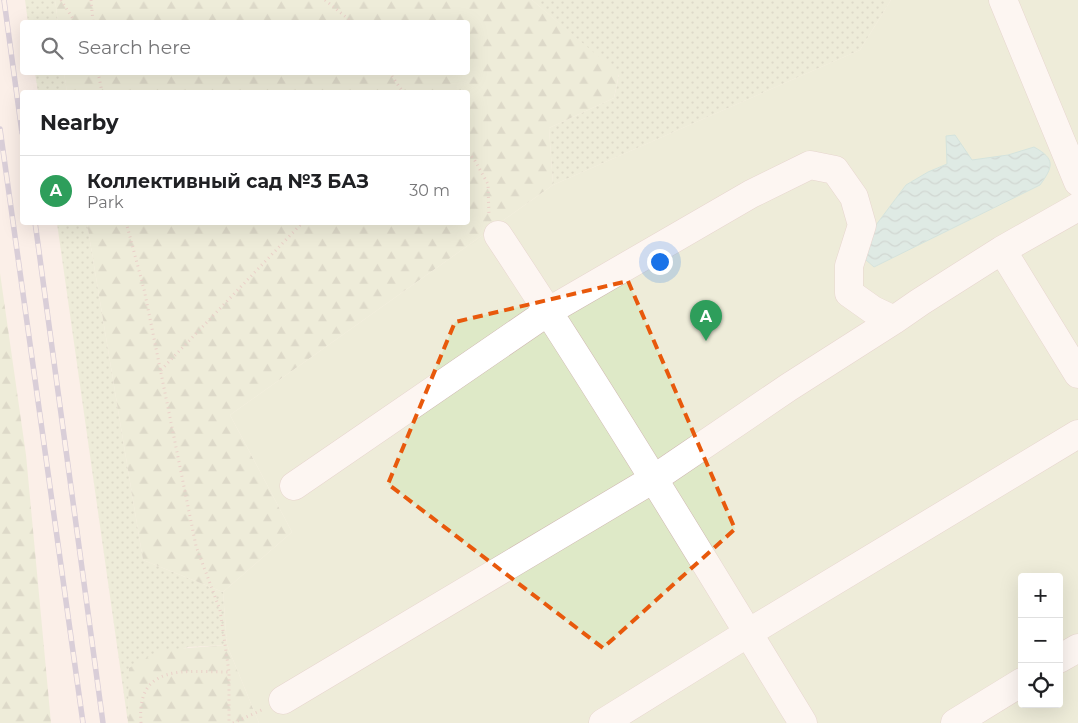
<!DOCTYPE html>
<html lang="en">
<head>
<meta charset="utf-8">
<style>
  :root { --surface:#fff; --page:#f6f6f6; --text:#202124; --muted:#757577; --line:#e0e0e0; --accent:#2563eb }
  body { margin:0; font-family:Montserrat,sans-serif; background:var(--page); color:var(--text) }
  .controls { position:absolute; right:15px; bottom:15px; display:grid; overflow:hidden; border-radius:5px; box-shadow:0 5px 20px #0002 }
  .controls button { width:45px; height:45px; display:grid; place-items:center; padding:0; border:0; border-bottom:1px solid var(--line); background:var(--surface); color:var(--text); font:25px sans-serif }
  .you { position:absolute; left:659px; top:261px; width:18px; height:18px; margin:-12px; border:4px solid #fff; border-radius:50%; background:#1a73e8; box-shadow:0 0 0 8px #1a73e833 }
  .badge { display:grid; place-items:center; width:32px; height:32px; border-radius:50%; background:var(--accent); color:#fff; font-size:16px; font-weight:700 }
  .pin { position:absolute; translate:-50% -41px; filter:drop-shadow(0 1px 2px #0008) }
  .pin::after { content:''; position:absolute; top:26px; width:18px; height:15px; background:inherit; clip-path:polygon(0 0,100% 0,50% 100%) }
  .list { margin:0; padding:0; list-style:none }
  h2 { display:flex; justify-content:space-between; align-items:center; height:65px; margin:0; padding:0 20px; font-size:21px }
  h2 small { font-size:16px; font-weight:400; color:var(--muted) }
  .list li { display:grid; grid-template-columns:32px 1fr auto; gap:15px; align-items:center; box-sizing:border-box; height:70px; padding:0 20px; border-top:1px solid var(--line) }
  .list b { display:block; font-size:19px; white-space:nowrap }
  .list p { margin:0; font-size:16px; white-space:nowrap; color:var(--muted) }
  .list em { font-size:16px; font-style:normal; color:var(--muted) }
  .icon { flex:none; width:28px; height:28px; fill:none; stroke:currentColor; stroke-width:2; stroke-linecap:round; stroke-linejoin:round }
  .map { position:relative; flex:none; width:1078px; height:723px; overflow:hidden }
  .search { position:absolute; background:var(--surface); box-shadow:0 5px 20px #0002; left:20px; top:20px; width:450px; height:55px; display:flex; align-items:center; gap:12px; box-sizing:border-box; padding:0 18px; border-radius:5px; color:var(--muted); font-size:19px }
  .panel { position:absolute; background:var(--surface); box-shadow:0 5px 20px #0002; left:20px; top:90px; width:450px; height:135px; border-radius:5px }
  .map>svg:first-child { display:block }
</style>
</head>
<body>
<div class="map">
<svg width="1078" height="723" viewBox="0 0 1078 723">
  <defs>
    <pattern id="grass-dots" width="8" height="8" patternUnits="userSpaceOnUse" patternTransform="scale(1.25)"><rect width="8" height="8" fill="#dee9c7"/><path d="M2 2h.1M6 6h.1" fill="none" stroke="#b9bfa4" stroke-width="1.8" stroke-linecap="round"/></pattern>
    <pattern id="forest-firs" width="22" height="20" patternUnits="userSpaceOnUse" patternTransform="scale(1.25)"><rect width="22" height="20" fill="#dee9c7"/><path d="M5 1l3.5 6h-7zM16 11l3.5 6h-7z" fill="#b9bfa4"/></pattern>
    <pattern id="water-waves" width="16" height="10" patternUnits="userSpaceOnUse" patternTransform="scale(1.25)"><rect width="16" height="10" fill="#bde4e0"/><path d="M0 5q4-4 8 0t8 0" fill="none" stroke="#9ebbb8"/></pattern>
  </defs>
  <rect width="100%" height="100%" fill="#fbefe8"/>
  <!-- grass -->
  <path fill="url(#grass-dots)" d="M25 0H55L58 22H28Z
    M532 0H891L860 50 553 185 549 128 614 98 619 75Z
    M35 73H64L67 92H38Z
    M57 223H87L143 560 223 592 227 645 188 647 130 668 128 723Z"/>
  <!-- forest -->
  <path fill="url(#forest-firs)" d="M55 0H532L619 74 614 98 549 128 553 185 230 415 292 532 223 592 143 560 87 223 468 222V92H67L64 73 468 72V22H58Z
    M0 273 26 455 51 723H0Z
    M227 645 259 723H128L129 668 161 650Z"/>
  <!-- garden -->
  <path fill="#dee9c7" fill-rule="evenodd" d="M891 0H1078V723H259L227 645 223 592 292 532 230 415 553 185 860 50ZM1034 147 1040 185 874 267 873 229 906 185 928 172 947 164 1008 155ZM1022 577H1059V704H1022Z"/>
  <!-- water -->
  <path fill="url(#water-waves)" stroke="#a4d6d0" d="M955 135 972 160 1008 155 1034 147C1056 159 1053 167 1040 185L874 267 865 259 873 229 906 185 928 172 947 164 946 136Z"/>
  <g fill="none" stroke-linecap="round" stroke-linejoin="round">
    <defs>
      <path id="minor" d="M1003 0 1078 182
        M498 235C604 395 703 559 803 723
        M1002 250 1078 374
        M294 486 549 311 751 194 810 165 835 170 854 197 862 225 849 266V293L873 310 894 320
        M1059 659 1078 648
        M283 700 655 478 789 387 894 320 920 302 1002 250 1078 207
        M603 723 748 633 1078 434
        M955 723 1022 682"/>
    </defs>
    <!-- minor casing -->
    <use href="#minor" stroke="#cfb7b1" stroke-width="29"/>
    <!-- path -->
    <path stroke="#d5aaa4" stroke-width="3" stroke-dasharray="1 4" stroke-linecap="butt" d="M61 0 75 22
      M91 0 93 22
      M325 0 352 22
      M98 72 102 92
      M389 72 403 92
      M468 153 474 159 488 184 489 216
      M126 222 144 289 196 546 220 610 229 672V723
      M161 370 303 222
      M141 723C136 662 186 672 229 672
      M233 723 264 709"/>
    <!-- minor -->
    <use href="#minor" stroke="#fff" stroke-width="28"/>
    <defs>
      <path id="rail" d="M4 0 22 133
        M0 129 83 723
        M35 222 103 723"/>
    </defs>
    <!-- rail casing -->
    <use href="#rail" stroke="#afa6c5" stroke-width="5.5"/>
    <!-- rail -->
    <use href="#rail" stroke="#fef4ee" stroke-width="4" stroke-dasharray="11" stroke-linecap="butt"/>
  </g>
  <!-- marked area -->
  <path d="M0 0H1078V723H0ZM628 281 735 529 603 648 388 484 455 322Z" fill="#fbefe8" fill-opacity=".55" fill-rule="evenodd"/>
  <path fill="none" stroke="#e8590c" stroke-width="4" stroke-dasharray="10 6" stroke-linejoin="round" d="M628 281 735 529 603 648 388 484 455 322Z"/>
</svg>
<div class="controls">
<button>+</button>
<button>−</button>
<button><svg class="icon" aria-label="locate" viewBox="0 0 24 24"><circle cx="12" cy="12" r="6"/><path d="M12 2v4M12 18v4M2 12h4M18 12h4"/></svg></button>
</div>
<div class="you"></div>
<div class="pin badge" style="left:706px;top:341px;background:#2e9e5b">A</div>
<div class="search"><svg class="icon" aria-label="search" viewBox="0 0 24 24"><circle cx="10" cy="10" r="6"/><path d="M15 15l6 6"/></svg>Search here</div>
<section class="panel">
<h2>Nearby<small></small></h2>
<ul class="list">
<li><span class="badge" style="background:#2e9e5b">A</span><div><b>Коллективный сад №3 БАЗ</b><p>Park</p></div><em>30 m</em></li>
</ul>
</section>
</div>
</body>
</html>
